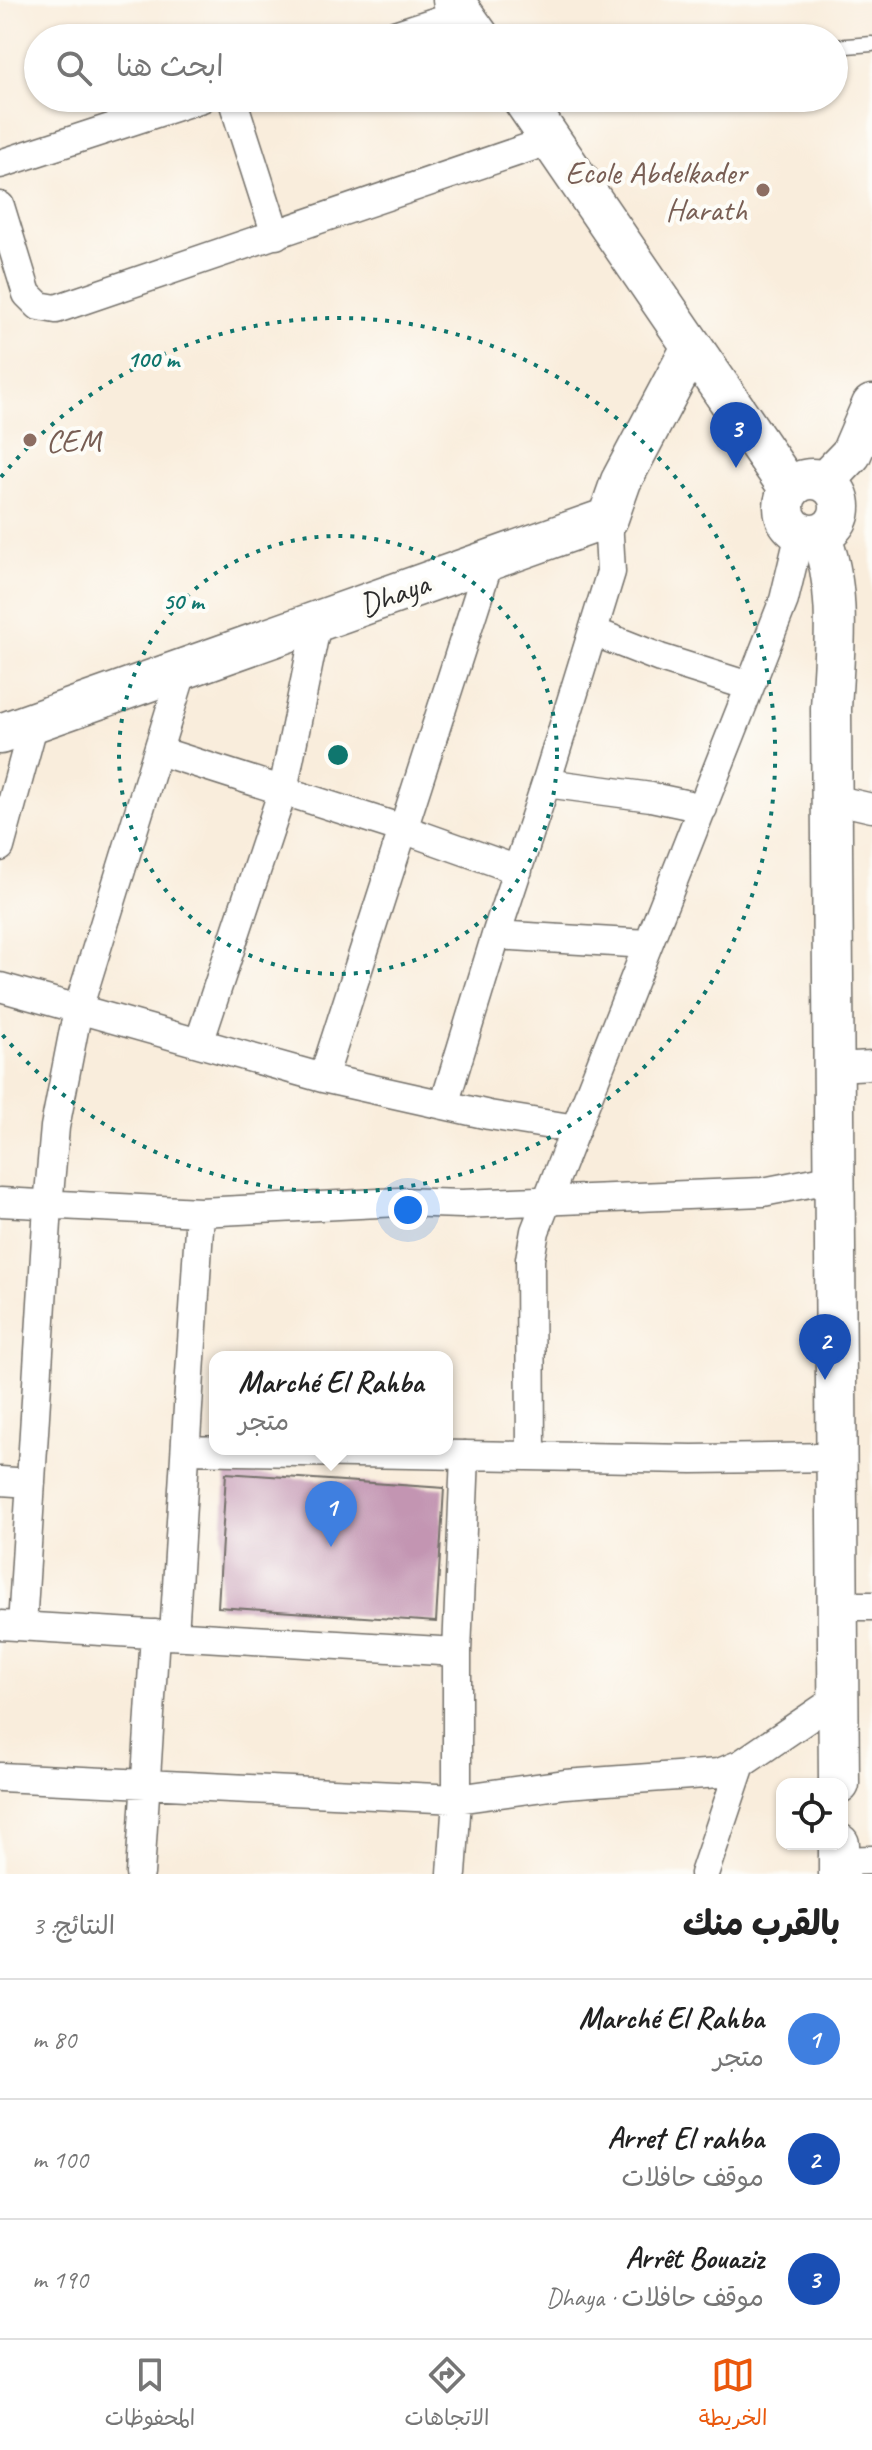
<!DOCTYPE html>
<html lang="ar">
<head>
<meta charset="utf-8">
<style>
  :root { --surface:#fff; --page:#f6f6f6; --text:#222; --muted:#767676; --line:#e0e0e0; --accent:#ea580c }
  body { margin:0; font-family:Caveat,"Playpen Sans Arabic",sans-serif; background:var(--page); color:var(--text); direction:rtl }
  .controls { position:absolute; right:24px; bottom:24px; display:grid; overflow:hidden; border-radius:16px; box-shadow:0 2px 6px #0004 }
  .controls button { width:72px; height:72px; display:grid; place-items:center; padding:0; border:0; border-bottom:2px solid var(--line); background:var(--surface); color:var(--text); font:40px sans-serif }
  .you { position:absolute; left:408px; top:1210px; width:28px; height:28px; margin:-20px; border:6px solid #fff; border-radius:50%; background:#1a73e8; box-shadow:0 0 0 12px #1a73e833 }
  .badge { display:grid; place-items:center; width:52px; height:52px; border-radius:50%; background:var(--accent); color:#fff; font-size:26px; font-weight:700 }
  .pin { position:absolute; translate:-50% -66px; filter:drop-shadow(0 2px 4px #0008) }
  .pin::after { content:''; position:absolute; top:42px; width:28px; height:24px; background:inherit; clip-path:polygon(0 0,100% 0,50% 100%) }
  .popup { position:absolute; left:209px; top:1351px; width:244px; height:104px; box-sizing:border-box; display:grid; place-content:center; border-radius:16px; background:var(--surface); filter:drop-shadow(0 2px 6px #0005); font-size:26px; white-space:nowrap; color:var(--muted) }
  .popup b { font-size:30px; color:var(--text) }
  .popup::after { content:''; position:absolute; left:50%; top:100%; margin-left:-16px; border:16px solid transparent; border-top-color:var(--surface) }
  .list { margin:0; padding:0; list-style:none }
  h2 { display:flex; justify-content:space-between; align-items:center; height:104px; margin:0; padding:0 32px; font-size:34px }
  h2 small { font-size:26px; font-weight:400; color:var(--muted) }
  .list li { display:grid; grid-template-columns:52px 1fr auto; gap:24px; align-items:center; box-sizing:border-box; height:120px; padding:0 32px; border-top:2px solid var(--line) }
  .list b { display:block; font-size:30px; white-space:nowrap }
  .list p { margin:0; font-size:26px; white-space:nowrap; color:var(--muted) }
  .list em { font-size:26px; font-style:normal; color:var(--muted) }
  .icon { flex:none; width:44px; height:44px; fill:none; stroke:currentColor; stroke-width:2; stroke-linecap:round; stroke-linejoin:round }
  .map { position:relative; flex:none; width:872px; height:1874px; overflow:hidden; direction:ltr }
  .search { position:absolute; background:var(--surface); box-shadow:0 2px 6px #0004; left:24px; right:24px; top:24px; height:88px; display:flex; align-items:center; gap:20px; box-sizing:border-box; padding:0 28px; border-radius:44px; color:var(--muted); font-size:30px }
  .sheet { height:464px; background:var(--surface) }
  nav { display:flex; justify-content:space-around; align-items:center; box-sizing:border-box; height:112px; border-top:2px solid var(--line); background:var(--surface); font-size:22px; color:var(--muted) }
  nav a { display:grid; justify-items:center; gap:4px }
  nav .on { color:var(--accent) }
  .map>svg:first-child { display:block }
</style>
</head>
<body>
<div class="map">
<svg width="872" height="1874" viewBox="0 0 872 1874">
  <rect width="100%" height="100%" fill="#fdfcf7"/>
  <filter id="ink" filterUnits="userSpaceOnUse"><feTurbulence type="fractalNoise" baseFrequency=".0125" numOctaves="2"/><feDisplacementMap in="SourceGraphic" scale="16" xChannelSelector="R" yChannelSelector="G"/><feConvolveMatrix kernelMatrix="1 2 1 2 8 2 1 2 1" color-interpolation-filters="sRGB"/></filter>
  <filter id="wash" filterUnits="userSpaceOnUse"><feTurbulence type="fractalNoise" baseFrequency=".006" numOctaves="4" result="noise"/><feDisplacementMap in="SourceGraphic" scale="32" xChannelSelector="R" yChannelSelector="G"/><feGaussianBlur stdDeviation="1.8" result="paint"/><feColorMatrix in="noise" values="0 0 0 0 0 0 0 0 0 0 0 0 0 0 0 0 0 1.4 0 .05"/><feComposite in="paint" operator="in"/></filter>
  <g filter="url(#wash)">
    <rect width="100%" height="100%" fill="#f9eddc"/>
    <g id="blocks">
      <!-- building -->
      <path fill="#c395b2" d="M226 1473 444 1488 436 1622 218 1607Z"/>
    </g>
  </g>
  <g filter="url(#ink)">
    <use href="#blocks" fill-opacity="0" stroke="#736f69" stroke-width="2"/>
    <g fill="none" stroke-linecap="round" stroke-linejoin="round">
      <defs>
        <path id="lane" d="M834 47 872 44"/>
        <path id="street" d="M385 38 462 13
          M232 98 276 235
          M0 164 202 98
          M0 206 27 294 39 306 56 309 551 140
          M594 632 660 658 749 686
          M159 751 403 829 518 870
          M546 783 651 797 703 808
          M833 799 872 808
          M0 847 34 722
          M496 935 648 944
          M0 987 323 1078 489 1115 576 1129
          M199 1043 283 790 317 622
          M835 1067 872 1065
          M323 1078 490 559
          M444 1105 496 935 546 783 611 572 608 518
          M0 1202 200 1212 399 1202 462 1204 763 1192 835 1178
          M186 1450 692 1459 837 1457
          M531 1456 530 1259 535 1231 784 600 800 533
          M0 1481 31 1483
          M839 1606H872
          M0 1625 457 1652
          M22 1626 48 1206 55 1127 78 1009 183 669
          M174 1635 200 1212
          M0 1777 457 1799 565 1784 719 1773 741 1764 838 1698
          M839 1861 872 1860
          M140 1874 155 1634
          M452 1874 457 1799V1652L465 1455
          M704 1874 741 1764"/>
        <path id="secondary" d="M453 0 480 38
          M522 98 789 488
          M784 507a28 28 0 1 1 56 0a28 28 0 1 1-56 0Z
          M825 481 851 454 872 405
          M820 534C842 590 834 650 831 709L839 1784
          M0 734 608 518 621 481 692 347
          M839 1844V1874"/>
      </defs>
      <!-- lane casing -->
      <use href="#lane" stroke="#736f69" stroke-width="17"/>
      <!-- street casing -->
      <use href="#street" stroke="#736f69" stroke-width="31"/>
      <!-- secondary casing -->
      <use href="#secondary" stroke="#736f69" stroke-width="43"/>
      <!-- lane -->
      <use href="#lane" stroke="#fff" stroke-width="14"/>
      <!-- street -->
      <use href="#street" stroke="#fff" stroke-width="28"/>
      <!-- secondary -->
      <use href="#secondary" stroke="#fff" stroke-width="40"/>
    </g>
  </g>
  <!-- distance rings -->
  <g fill="none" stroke="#0f766e" stroke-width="4" stroke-dasharray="4 8">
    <circle cx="338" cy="755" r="219"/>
    <path d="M1 477A437 437 0 1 1 1 1033"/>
  </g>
  <!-- markers -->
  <g fill="#8d6e63" stroke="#fdfcf7" stroke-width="3">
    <circle cx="763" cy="190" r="8"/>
    <circle cx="30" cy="440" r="8"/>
  </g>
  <g text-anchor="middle" stroke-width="8" stroke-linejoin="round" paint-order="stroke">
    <!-- education labels -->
    <g font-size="32" fill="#785e54" stroke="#fdfcf7" text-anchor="end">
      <text x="747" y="183">Ecole Abdelkader<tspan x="747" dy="37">Harath</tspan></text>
      <text x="46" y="451" text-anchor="start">CEM</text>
    </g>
    <!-- street labels -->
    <g font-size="32" fill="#2b2b2b" stroke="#fdfcf7">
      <text transform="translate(394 594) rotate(-20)" y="11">Dhaya</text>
    </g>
  </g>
  <circle cx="338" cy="755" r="12" fill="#0f766e" stroke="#fdfcf7" stroke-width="4"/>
  <g font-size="24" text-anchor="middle" font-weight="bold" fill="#0f766e" stroke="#fdfcf7" stroke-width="8" stroke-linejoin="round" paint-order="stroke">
    <text x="153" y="367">100 m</text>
    <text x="183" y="609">50 m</text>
  </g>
</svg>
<div class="controls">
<button><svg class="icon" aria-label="locate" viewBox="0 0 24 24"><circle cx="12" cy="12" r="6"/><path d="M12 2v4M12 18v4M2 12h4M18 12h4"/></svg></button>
</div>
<div class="you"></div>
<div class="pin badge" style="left:331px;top:1547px;background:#3f7fe0">1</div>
<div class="popup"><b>Marché El Rahba</b>متجر</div>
<div class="pin badge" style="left:825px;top:1380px;background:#1a4fb4">2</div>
<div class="pin badge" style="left:736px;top:468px;background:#1a4fb4">3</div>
<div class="search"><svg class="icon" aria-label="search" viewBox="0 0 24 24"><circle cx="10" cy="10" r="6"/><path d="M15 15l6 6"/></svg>ابحث هنا</div>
</div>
<section class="sheet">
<h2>بالقرب منك<small>النتائج: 3</small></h2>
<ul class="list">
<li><span class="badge" style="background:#3f7fe0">1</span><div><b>Marché El Rahba</b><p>متجر</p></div><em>80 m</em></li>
<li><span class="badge" style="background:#1a4fb4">2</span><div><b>Arret El rahba</b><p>موقف حافلات</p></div><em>100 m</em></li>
<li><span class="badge" style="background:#1a4fb4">3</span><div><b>Arrêt Bouaziz</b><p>موقف حافلات · Dhaya</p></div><em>190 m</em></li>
</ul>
</section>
<nav>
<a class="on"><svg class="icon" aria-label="map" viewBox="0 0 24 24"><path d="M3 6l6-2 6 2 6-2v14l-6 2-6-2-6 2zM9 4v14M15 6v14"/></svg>الخريطة</a>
<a><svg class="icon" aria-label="directions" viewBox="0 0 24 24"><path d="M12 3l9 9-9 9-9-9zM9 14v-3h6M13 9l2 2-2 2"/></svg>الاتجاهات</a>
<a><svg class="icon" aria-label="saved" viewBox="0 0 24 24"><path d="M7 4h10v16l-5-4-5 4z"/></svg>المحفوظات</a>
</nav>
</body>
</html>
